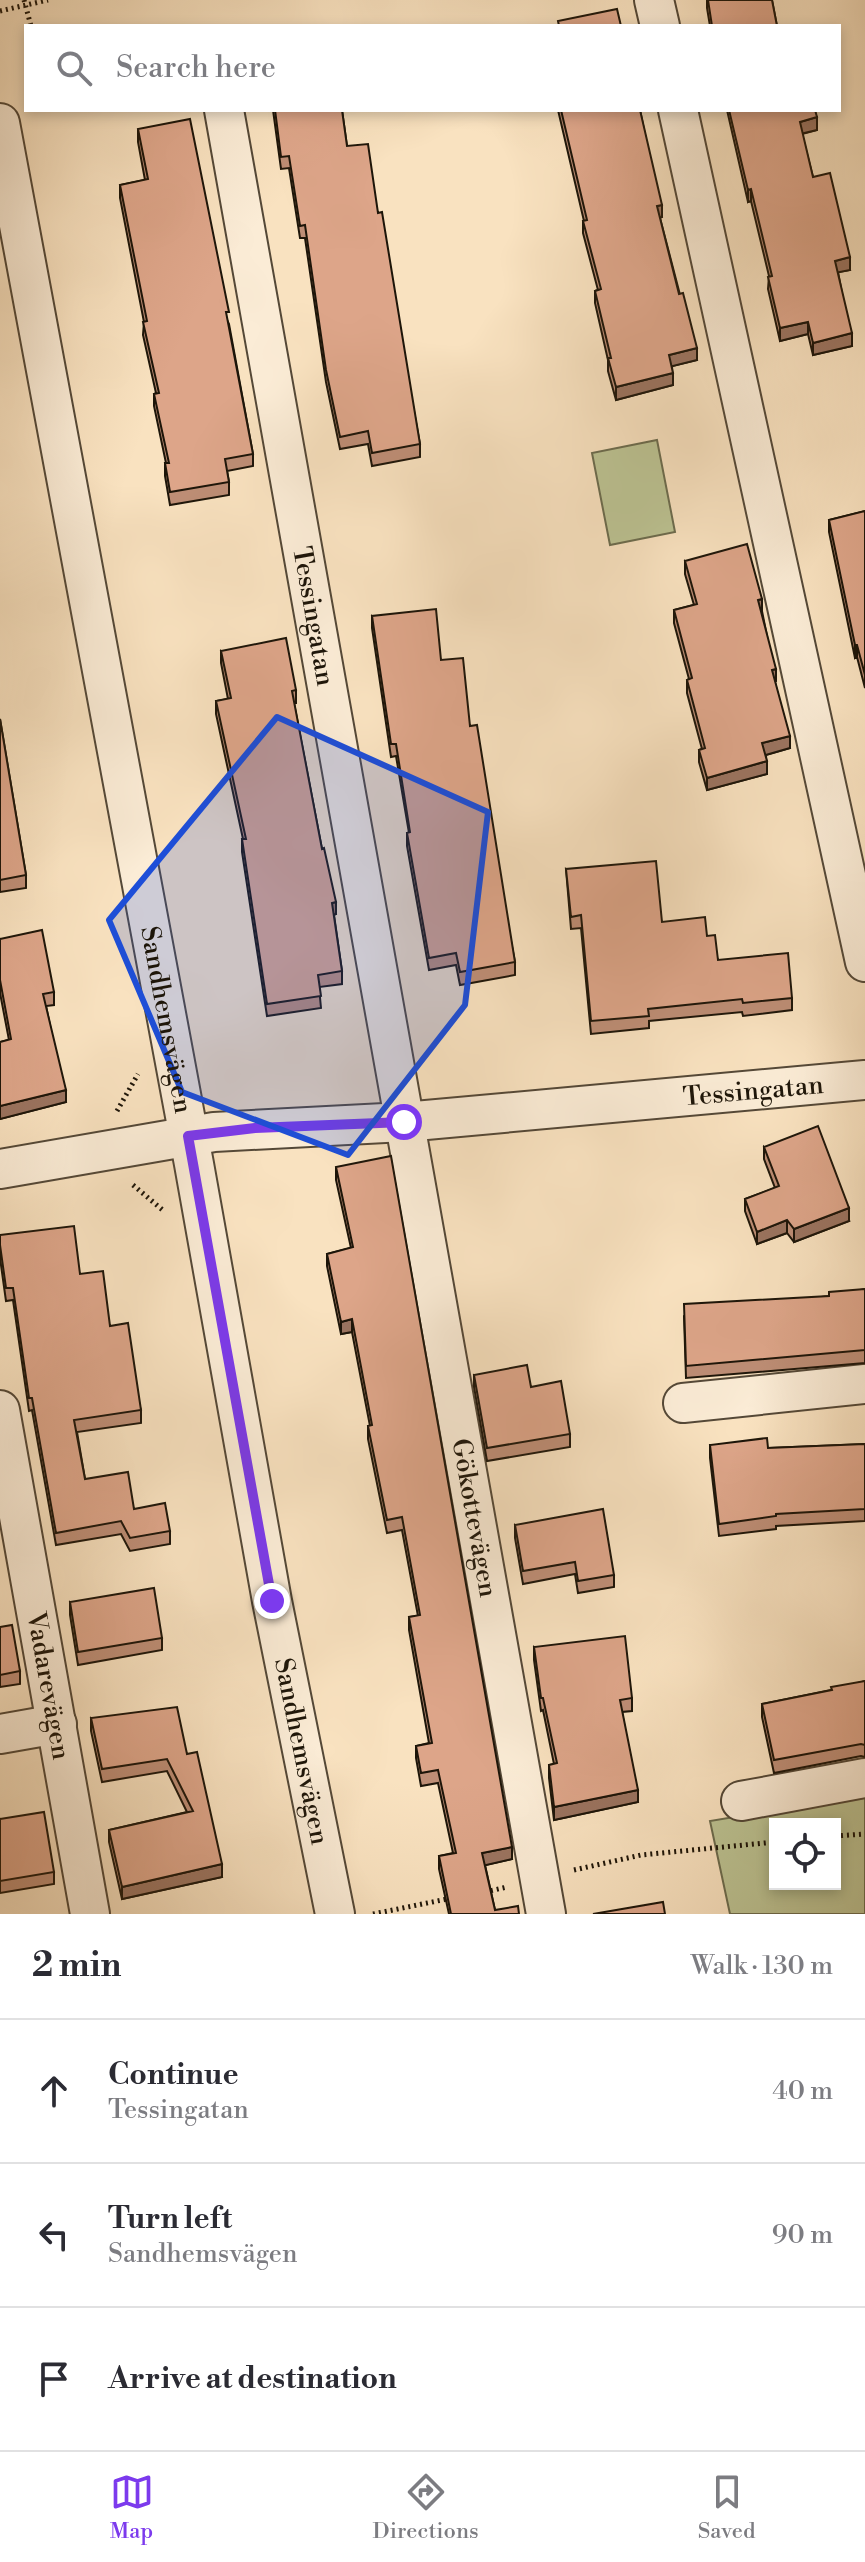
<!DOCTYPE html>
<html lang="en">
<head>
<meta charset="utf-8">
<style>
  :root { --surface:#fff; --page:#f2f2f3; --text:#2b2b33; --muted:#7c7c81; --line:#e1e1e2; --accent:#7c3aed }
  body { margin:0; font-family:"Libre Bodoni",serif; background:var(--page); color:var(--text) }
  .controls { position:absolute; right:24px; bottom:24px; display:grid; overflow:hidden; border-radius:0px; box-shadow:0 4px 12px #0003 }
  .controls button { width:72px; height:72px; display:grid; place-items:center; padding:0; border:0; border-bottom:2px solid var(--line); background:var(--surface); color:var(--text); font:40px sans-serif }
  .stop { position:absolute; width:24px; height:24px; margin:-18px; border:6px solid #7c3aed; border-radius:50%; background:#fff }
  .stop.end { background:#7c3aed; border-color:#fff; box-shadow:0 2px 8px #0008 }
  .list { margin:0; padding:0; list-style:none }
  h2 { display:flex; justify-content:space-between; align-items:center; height:104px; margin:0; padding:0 32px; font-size:34px }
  h2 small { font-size:26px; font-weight:400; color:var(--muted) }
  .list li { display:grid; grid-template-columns:52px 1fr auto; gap:24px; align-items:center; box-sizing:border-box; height:144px; padding:0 32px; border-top:2px solid var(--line) }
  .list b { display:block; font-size:30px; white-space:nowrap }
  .list p { margin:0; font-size:26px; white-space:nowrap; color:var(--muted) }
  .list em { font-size:26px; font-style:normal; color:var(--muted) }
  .icon { flex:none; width:44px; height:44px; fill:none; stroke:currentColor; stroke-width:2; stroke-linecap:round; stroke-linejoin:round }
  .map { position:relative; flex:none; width:865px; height:1914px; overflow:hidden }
  .search { position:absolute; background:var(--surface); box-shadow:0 4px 12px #0003; left:24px; right:24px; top:24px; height:88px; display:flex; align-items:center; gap:20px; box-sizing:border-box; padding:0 28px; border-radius:0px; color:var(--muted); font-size:30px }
  .sheet { height:536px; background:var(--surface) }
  nav { display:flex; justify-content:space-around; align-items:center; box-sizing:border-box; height:112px; border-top:2px solid var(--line); background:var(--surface); font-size:22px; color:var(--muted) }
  nav a { display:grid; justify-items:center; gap:4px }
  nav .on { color:var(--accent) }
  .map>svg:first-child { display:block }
</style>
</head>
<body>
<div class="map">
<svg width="865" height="1914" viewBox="0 0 865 1914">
  <rect width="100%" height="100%" fill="#f9e2c0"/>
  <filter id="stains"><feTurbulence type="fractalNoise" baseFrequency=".0025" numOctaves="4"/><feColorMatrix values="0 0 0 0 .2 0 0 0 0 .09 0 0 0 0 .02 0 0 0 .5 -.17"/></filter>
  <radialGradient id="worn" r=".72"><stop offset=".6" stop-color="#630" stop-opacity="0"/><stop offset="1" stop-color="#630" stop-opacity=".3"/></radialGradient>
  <!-- green -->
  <path fill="#bcc393" stroke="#6c6c4e" stroke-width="2" fill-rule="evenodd" d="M657 440 675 532 610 545 592 453Z
    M865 1795V1914H730L710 1821ZM775 1824H835V1884H775Z"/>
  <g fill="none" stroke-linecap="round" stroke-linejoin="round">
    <defs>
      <g id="street">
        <path d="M654 0 660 26"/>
        <path id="s1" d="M224 110 546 1914"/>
        <path d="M678 110 865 962"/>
        <path id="s2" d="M0 123 194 1164 272 1601 335 1914"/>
        <path id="s3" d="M0 1169 214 1132 404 1122 865 1080"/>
        <path d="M683 1403 865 1384"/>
        <path id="s4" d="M0 1410 90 1914"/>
        <path d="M0 1734 57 1724"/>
        <path d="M741 1801 865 1778"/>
      </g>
    </defs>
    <!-- street casing -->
    <use href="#street" stroke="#544837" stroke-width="42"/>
    <!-- path -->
    <path stroke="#1d1509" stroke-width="5" stroke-dasharray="2 4" stroke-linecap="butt" d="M24 0 31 26
      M0 11 48 0
      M117 1111 138 1074
      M133 1185 165 1212
      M835 1836 865 1834
      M574 1870 641 1855 775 1842
      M485 1892 507 1887
      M373 1914 452 1898"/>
    <!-- street -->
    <use href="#street" stroke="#fbecd6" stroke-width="38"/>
  </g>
  <!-- wall -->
  <path fill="#be8e76" stroke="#1d1509" stroke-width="2" d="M707 0H772L777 26H710L707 8Z
    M273 110H342L347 146 378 213 420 444V457L372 466 368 444 340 449 326 382 305 238H300L289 168 281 169Z
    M558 110H640L662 217 660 218 697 360 672 366 673 385 616 400 608 371V360L595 303V291L598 290 583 233V221H584Z
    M727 110H815L817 130 802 134 813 177 850 270 838 272 852 346 813 355 808 334 780 341 768 289 769 276 751 201 748 202Z
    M138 129 229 324 253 454V466L227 471 229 482V495L170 505 165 476V463H166L154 406V394L156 393 143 335 144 322 120 198V185L145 180 138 142Z
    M865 511V688L857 657 855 658 829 532V520Z
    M685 561 762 611 776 681 775 682 790 748 766 755 767 774 707 790 699 762V750L702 749 687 693V680L689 679 674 623V610L694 605 685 574Z
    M372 616 441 660 470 726 515 962V975L460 985 456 965 429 970 407 846V833H409L396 756 391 757 372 628Z
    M221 651 296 690V703H294L322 849 336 914 334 915 342 971V984L319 987 321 1008 267 1016 242 852V839H243L216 714V701L228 699 221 663Z
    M0 719 26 875V888L0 892Z
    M566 869 662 922 707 936 718 960 792 998V1010L743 1016 742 1012 649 1021V1028L591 1034 581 928 571 929Z
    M0 939 54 992V1005L46 1006 66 1102 0 1119V1042L9 1040 0 993Z
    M764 1147 849 1221 794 1242 787 1233 757 1244 745 1211V1199L775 1188 764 1159Z
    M336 1167 512 1859 485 1865 495 1910 519 1914H449L439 1869V1856L453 1853 438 1783 421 1786 416 1758V1746L429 1743 409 1630V1617L418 1616 402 1530 387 1533 368 1439V1426H370L352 1332 341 1334 327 1266V1254L351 1248 336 1180Z
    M0 1235 80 1274 110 1326 141 1410V1423L77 1432 85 1479 170 1531V1544L130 1551 121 1534 56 1545 32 1410 29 1411 13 1300 6 1301 0 1258Z
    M865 1289V1363L686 1378 684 1316 829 1296Z
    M474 1375 531 1387 570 1434V1447L487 1461 474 1387Z
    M865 1444V1521L776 1526V1529L719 1536 710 1458V1445L768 1448Z
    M515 1525 614 1575V1587L578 1593 575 1574 523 1584 515 1538Z
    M70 1602 162 1638V1650L78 1665 70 1615Z
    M0 1627 20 1671V1684L0 1687Z
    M534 1647 632 1698V1711L622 1712 638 1802 554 1820 549 1778V1765L554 1764 543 1710 541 1711 534 1660Z
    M865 1681V1757L861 1756 774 1773 762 1717V1704L831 1690Z
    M91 1718 187 1754 222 1877 122 1899 109 1842V1830L187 1812 167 1771 102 1782 91 1731Z
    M0 1819 54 1872V1884L0 1893Z"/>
  <!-- shaded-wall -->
  <path fill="#9b7460" stroke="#1d1509" stroke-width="2" d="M817 117V130L800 134V122Z
    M751 189V201L748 202V190Z
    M662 205V217L657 218V206Z
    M850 257V270L835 273V261Z
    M808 322V334L780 341V328Z
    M852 333V346L813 355V343Z
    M697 348V360L669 367V355Z
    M673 373V385L616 400V387Z
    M762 599V611L758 612V600Z
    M855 645H857V657L855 658Z
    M776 669V681L772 683V670Z
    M790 736V748L762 756V743Z
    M767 761V774L707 790V778Z
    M336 902V914L332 915V903Z
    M66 1090V1102L0 1119V1106Z
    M849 1208V1221L794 1242V1229Z
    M787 1220V1233L757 1244V1232Z
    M352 1319V1332L341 1334V1322Z
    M638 1790V1802L554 1820V1807Z
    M512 1847V1859L482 1866V1853Z
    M222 1864V1877L122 1899V1887Z"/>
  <!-- building -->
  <path fill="#dda589" stroke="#1d1509" stroke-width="2" d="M708 0H772L777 26H712Z
    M617 9 621 26H559L558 21Z
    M275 110H342L347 146 368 144 378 213 382 212 420 444 372 453 368 431 340 437 326 370 305 225 300 226 289 156 281 157Z
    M561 110H640L662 205 657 206 679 294 683 293 697 348 669 355 673 373 616 387 608 358H611L595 291 601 289 583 221 587 220Z
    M729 110H815L817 117 800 122 813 177 830 173 850 257 835 261 852 333 813 343 808 322 780 328 768 277 772 276 751 189 748 190Z
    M190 119 229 312H226L253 454 225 459 229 482 170 492 165 463H169L154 394 159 393 143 322 147 321 120 185 148 179 138 129Z
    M865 511V675L857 645H855L829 520Z
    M747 544 762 599 758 600 776 669 772 670 790 736 762 743 767 761 707 778 699 750 705 748 687 680 692 678 674 610 697 604 685 561Z
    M436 609 441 660 463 658 470 726 477 725 515 962 460 972 456 953 429 958 407 833 410 832 396 744H391L372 616Z
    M286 638 296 690 292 691 322 849 324 848 336 902 332 903 342 971 318 975 321 996 267 1004 242 839H246L216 701 231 698 221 651Z
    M0 719 26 875 0 880Z
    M656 861 662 922 705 917 707 936 715 935 718 960 788 953 792 998 743 1003 742 999 648 1009 649 1016 591 1021 581 915 571 917 566 869Z
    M42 930 54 992 43 994 66 1090 0 1106V1042L11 1039 0 980V939Z
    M818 1126 849 1208 794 1229 787 1220 757 1232 745 1199 779 1186 764 1147Z
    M391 1156 512 1847 482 1853 495 1910 518 1906 519 1914H451L439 1856 456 1853 438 1770 421 1773 416 1746 432 1743 409 1617 420 1615 402 1517 387 1520 368 1426 372 1425 352 1319 341 1322 327 1254 353 1247 336 1167Z
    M74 1226 80 1274 103 1271 110 1326 128 1323 141 1410 74 1420 85 1479 128 1472 134 1509 165 1503 170 1531 130 1538 121 1521 56 1533 32 1398H29L13 1288H6L0 1245V1235Z
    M865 1289V1350L686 1366 684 1304 829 1296V1292Z
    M527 1365 531 1387 561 1381 570 1434 487 1448 474 1375Z
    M767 1438 768 1448 865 1444V1509L776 1514V1516L719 1524 710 1445Z
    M603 1509 614 1575 578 1581 575 1562 523 1571 515 1525Z
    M154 1588 162 1638 78 1652 70 1602Z
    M12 1625 20 1671 0 1675V1627Z
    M625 1636 632 1698 620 1700 638 1790 554 1807 549 1765 557 1763 543 1698H541L534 1647Z
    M865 1681V1745L861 1744 774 1760 762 1704 832 1690 831 1687Z
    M177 1707 187 1754 197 1752 222 1864 122 1887 109 1830 193 1811 167 1759 102 1769 91 1718Z
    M44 1812 54 1872 0 1881V1819Z
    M663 1902 665 1914H593Z"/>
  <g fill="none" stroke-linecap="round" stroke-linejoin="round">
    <!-- route -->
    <path stroke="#7c3aed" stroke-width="10" d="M272 1601 188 1136 255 1128 404 1122"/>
  </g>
  <!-- marked area -->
  <path fill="#1d4ed8" fill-opacity="0.2" stroke="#1d4ed8" stroke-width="6" stroke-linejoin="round" d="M277 717 488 812 465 1005 348 1155 182 1092 109 920Z"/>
  <g text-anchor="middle" stroke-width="7" stroke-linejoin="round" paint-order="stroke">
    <!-- street labels -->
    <g font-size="26" fill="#1d1509" stroke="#fbecd6">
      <text dy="9" stroke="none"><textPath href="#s1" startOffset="514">Tessingatan</textPath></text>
      <text dy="9" stroke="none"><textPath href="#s2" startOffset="912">Sandhemsvägen</textPath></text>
      <text dy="9" stroke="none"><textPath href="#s3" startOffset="758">Tessingatan</textPath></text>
      <text dy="9" stroke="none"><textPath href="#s1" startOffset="1430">Gökottevägen</textPath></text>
      <text dy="9" stroke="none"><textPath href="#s4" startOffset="280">Vadarevägen</textPath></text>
      <text dy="9" stroke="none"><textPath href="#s2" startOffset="1656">Sandhemsvägen</textPath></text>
    </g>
  </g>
  <rect width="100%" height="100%" filter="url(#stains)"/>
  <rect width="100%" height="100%" fill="url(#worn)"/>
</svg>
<div class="controls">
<button><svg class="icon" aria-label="locate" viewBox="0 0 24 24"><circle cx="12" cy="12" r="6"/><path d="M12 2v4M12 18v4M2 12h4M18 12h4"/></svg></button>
</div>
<div class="stop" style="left:404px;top:1122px"></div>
<div class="stop end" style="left:272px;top:1601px"></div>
<div class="search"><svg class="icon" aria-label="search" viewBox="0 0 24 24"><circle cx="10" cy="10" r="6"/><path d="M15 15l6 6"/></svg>Search here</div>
</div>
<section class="sheet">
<h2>2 min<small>Walk · 130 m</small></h2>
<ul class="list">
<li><svg class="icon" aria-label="ahead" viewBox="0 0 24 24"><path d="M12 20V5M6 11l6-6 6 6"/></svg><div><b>Continue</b><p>Tessingatan</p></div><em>40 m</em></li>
<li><svg class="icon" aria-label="left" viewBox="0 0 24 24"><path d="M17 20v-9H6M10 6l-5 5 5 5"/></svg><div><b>Turn left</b><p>Sandhemsvägen</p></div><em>90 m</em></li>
<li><svg class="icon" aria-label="arrive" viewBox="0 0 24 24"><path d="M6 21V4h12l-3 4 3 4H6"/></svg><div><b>Arrive at destination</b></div></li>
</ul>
</section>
<nav>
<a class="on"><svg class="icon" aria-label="map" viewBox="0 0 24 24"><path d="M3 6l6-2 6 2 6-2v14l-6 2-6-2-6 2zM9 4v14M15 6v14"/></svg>Map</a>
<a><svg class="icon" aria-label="directions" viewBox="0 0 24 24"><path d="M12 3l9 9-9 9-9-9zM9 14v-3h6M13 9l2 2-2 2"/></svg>Directions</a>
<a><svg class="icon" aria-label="saved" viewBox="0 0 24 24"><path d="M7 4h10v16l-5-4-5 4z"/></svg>Saved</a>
</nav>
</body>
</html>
